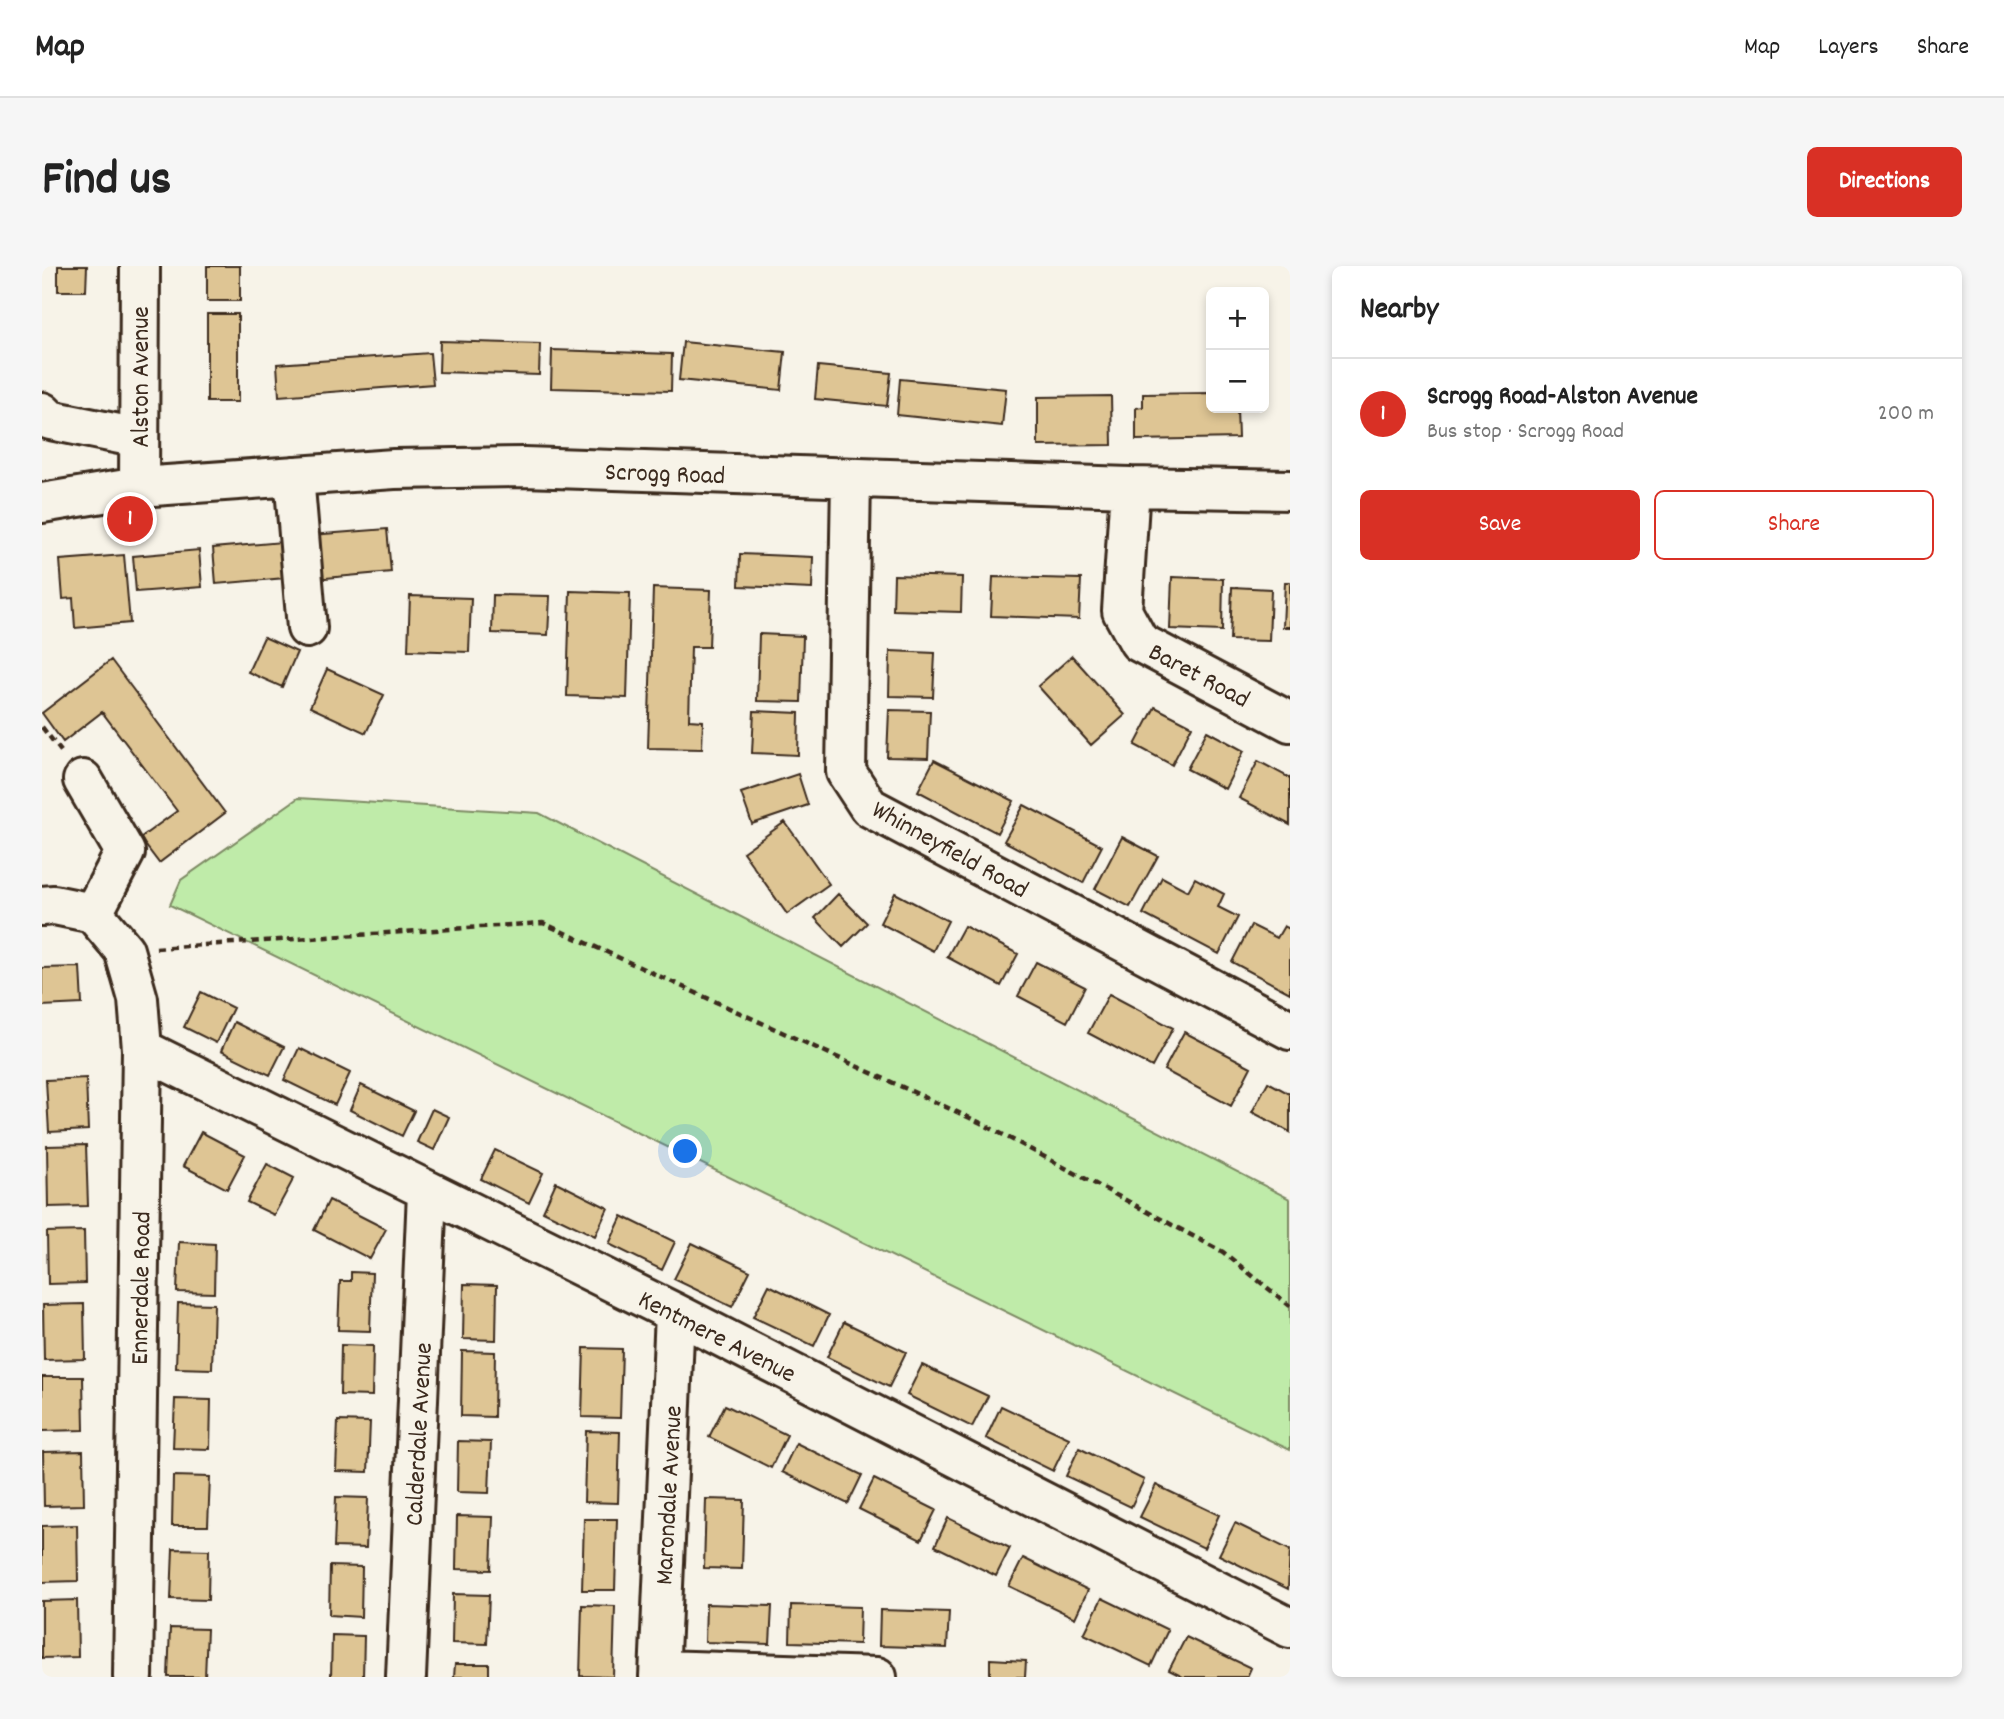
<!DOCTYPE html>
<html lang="en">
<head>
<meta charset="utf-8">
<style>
  :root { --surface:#fff; --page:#f6f6f6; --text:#222; --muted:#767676; --line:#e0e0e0; --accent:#d93025 }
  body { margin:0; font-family:Dekko,sans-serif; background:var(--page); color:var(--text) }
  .controls { position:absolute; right:21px; top:21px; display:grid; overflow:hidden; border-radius:10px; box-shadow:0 4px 10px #0003 }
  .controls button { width:63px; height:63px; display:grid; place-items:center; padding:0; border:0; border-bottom:2px solid var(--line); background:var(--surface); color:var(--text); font:35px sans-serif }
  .you { position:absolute; left:644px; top:886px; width:24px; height:24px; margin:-18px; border:5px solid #fff; border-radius:50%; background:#1a73e8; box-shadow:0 0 0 10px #1a73e833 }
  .badge { display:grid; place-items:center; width:46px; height:46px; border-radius:50%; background:var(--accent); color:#fff; font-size:23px; font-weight:700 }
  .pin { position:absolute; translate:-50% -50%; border:4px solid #fff; box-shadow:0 2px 7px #0006 }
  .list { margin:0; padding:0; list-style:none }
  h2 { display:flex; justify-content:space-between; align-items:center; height:91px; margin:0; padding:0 28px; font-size:30px }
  h2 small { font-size:23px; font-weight:400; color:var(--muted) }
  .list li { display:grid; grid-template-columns:46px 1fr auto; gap:21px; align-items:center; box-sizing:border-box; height:112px; padding:0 28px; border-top:2px solid var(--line) }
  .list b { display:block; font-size:26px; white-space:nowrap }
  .list p { margin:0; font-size:23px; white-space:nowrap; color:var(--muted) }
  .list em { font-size:23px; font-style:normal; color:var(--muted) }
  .actions { display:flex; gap:14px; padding:21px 28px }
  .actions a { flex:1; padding:16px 0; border:2px solid var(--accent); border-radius:10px; text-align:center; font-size:24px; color:var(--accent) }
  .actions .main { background:var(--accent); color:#fff }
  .map { position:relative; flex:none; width:1248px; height:1411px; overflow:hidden; border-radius:10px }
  header { display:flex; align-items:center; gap:42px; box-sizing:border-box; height:98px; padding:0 35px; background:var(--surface); border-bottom:2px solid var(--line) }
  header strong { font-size:33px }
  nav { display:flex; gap:38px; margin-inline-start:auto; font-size:24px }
  .intro { display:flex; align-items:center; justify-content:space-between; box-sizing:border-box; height:168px; padding:0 42px }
  h1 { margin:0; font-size:49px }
  .button { padding:18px 32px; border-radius:10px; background:var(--accent); color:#fff; font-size:24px; font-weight:700 }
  main { display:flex; gap:42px; padding:0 42px }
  aside { flex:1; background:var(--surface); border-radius:10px; box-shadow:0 4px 10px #0003 }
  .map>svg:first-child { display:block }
</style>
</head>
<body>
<header>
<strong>Map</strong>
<nav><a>Map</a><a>Layers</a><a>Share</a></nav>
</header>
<div class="intro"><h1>Find us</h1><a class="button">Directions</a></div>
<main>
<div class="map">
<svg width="1248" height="1411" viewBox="0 0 1248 1411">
  <rect width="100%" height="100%" fill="#f7f3e8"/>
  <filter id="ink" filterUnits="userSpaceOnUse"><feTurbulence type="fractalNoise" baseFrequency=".0143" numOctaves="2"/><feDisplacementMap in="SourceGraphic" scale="14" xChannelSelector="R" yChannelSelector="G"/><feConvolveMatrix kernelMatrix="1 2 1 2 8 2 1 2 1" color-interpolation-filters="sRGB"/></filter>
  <g filter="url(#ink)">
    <!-- green -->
    <path fill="#bfeba9" stroke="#7d8a64" stroke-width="2" d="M256 532 497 547 1248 933V1184L128 639 139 614Z"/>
    <!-- building -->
    <path fill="#dec594" stroke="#3b2a1e" stroke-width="2" d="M16 0H45L44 25H16Z
      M165 0H198V35H165Z
      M165 48H196V136H165Z
      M398 75 498 78 497 109 397 106Z
      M641 76 743 86 739 124 637 114Z
      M510 84 630 88 629 125 509 122Z
      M388 87 391 118 237 130 235 98Z
      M776 100 849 107 845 140 773 133Z
      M858 113 964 123 960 160 855 149Z
      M1169 127V142H1195L1196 172 1094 174V142L1101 141V128Z
      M1069 130 1070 179 996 180V131Z
      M345 263 349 306 273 313 269 269Z
      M240 276 243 312 174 318 171 282Z
      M157 284 160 321 94 326 91 290Z
      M698 288 771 291 770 323 697 320Z
      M82 289 88 357 33 362 31 332 21 333 18 294Z
      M852 309 920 311 919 346 851 344Z
      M951 311 1039 313 1037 353 949 350Z
      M1130 311 1181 313 1180 365 1128 363Z
      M1243 316H1248V361H1241Z
      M1190 321 1229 323 1227 375 1188 374Z
      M611 322 669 324 667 381H649L647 454 661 455 660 483 606 482Z
      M528 325 588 327 585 432 525 430Z
      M451 329 508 330 506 369 450 367Z
      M368 330 429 332 427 386 366 384Z
      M717 368 761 370 759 436 715 435Z
      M222 371 255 386 240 421 206 406Z
      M848 385 893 387 891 431 847 430Z
      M1030 390 1083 449 1049 479 996 420Z
      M69 394 183 547 117 597 98 572 135 545 60 446 21 476 0 447Z
      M285 403 342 429 324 467 268 441Z
      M1113 441 1150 460 1130 499 1093 479Z
      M847 444 888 445 886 492 845 491Z
      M712 445 757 447 756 489 710 487Z
      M1165 465 1202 485 1183 523 1145 503Z
      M892 494 972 535 955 567 876 525Z
      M1216 495 1248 512V559L1197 532Z
      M756 508 766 539 710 558 699 527Z
      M982 539 1060 580 1041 617 962 575Z
      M743 556 787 618 745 648 701 586Z
      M1080 571 1116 590 1088 641 1053 623Z
      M1120 611 1146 625 1153 612 1182 628 1176 641 1196 651 1177 688 1101 648Z
      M853 627 906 655 891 685 838 657Z
      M796 628 825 657 801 681 773 652Z
      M1209 659 1235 672 1242 660 1248 663V727L1190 696Z
      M922 660 976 688 959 720 905 691Z
      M994 696 1043 721 1025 756 976 730Z
      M38 701 40 738 0 740V702Z
      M159 726 191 742 174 777 142 761Z
      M1067 728 1131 762 1110 801 1046 767Z
      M192 756 242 781 228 809 179 785Z
      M1142 766 1209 801 1189 840 1122 804Z
      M257 782 308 807 293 839 242 814Z
      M44 812 46 864 7 866 4 814Z
      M1226 816 1248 828V866L1210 846Z
      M319 819 372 845 360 870 308 844Z
      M390 843 407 851 392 884 375 876Z
      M159 866 203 889 185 923 141 900Z
      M44 879 46 940 6 941 5 880Z
      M453 884 501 907 487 937 439 913Z
      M225 898 252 912 232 949 205 936Z
      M514 916 566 942 553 970 501 945Z
      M287 934 344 963 328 993 272 964Z
      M580 950 633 976 620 1004 567 978Z
      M42 965 43 1017 6 1018 5 966Z
      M137 976 173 978 172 1027 135 1026Z
      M650 977 708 1005 690 1041 632 1013Z
      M309 1006 330 1007 328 1065 296 1064 298 1015H309Z
      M422 1018 455 1019 454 1074 421 1073Z
      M727 1019 787 1049 772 1080 711 1051Z
      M136 1037 172 1038 170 1103 134 1102Z
      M42 1038 43 1093 2 1094 1 1039Z
      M802 1056 864 1086 847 1121 785 1091Z
      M299 1079 331 1080 330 1130 298 1129Z
      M542 1082 580 1083 578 1152 540 1151Z
      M420 1085 453 1086 452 1151 419 1150Z
      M880 1099 946 1130 930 1161 865 1129Z
      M0 1111H41L42 1164 0 1165Z
      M133 1133 169 1134 168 1183 131 1182Z
      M683 1139 745 1169 729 1202 667 1171Z
      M959 1140 1027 1172 1011 1205 944 1172Z
      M296 1155 328 1156 326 1206 294 1205Z
      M544 1165 578 1166 576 1237 542 1236Z
      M416 1175 449 1176 447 1227 415 1226Z
      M754 1177 820 1209 806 1238 740 1206Z
      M1037 1182 1102 1214 1089 1241 1024 1210Z
      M41 1185 42 1239 2 1240 1 1186Z
      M131 1210 168 1211 166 1260H130Z
      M832 1213 894 1244 879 1274 817 1243Z
      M1114 1219 1177 1249 1162 1282 1098 1251Z
      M294 1231 326 1232 324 1282 292 1281Z
      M664 1233 702 1234 700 1303 662 1302Z
      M415 1250 451 1251 449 1304 414 1303Z
      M906 1252 968 1282 954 1310 893 1280Z
      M542 1253H575L573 1324H540Z
      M1193 1257 1248 1284 1246 1323 1177 1289Z
      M35 1259 36 1315 0 1316V1260Z
      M131 1283 167 1284 166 1334 129 1333Z
      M981 1292 1046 1324 1033 1352 967 1320Z
      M288 1300 320 1301 319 1351 287 1349Z
      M411 1328 447 1329 445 1378 410 1377Z
      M1060 1332 1126 1364 1109 1400 1042 1368Z
      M35 1334 36 1391 0 1392V1335Z
      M664 1338 730 1340 728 1378 663 1376Z
      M540 1339 573 1340 571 1411 538 1410Z
      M749 1339 818 1341 817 1378 748 1376Z
      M838 1344 907 1346 905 1382 837 1380Z
      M128 1362 165 1363 163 1411H126Z
      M290 1369 322 1370 321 1411H289Z
      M1144 1371 1209 1402 1205 1411H1141L1127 1404Z
      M948 1393 984 1395 983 1411H948Z
      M413 1398H447V1411H412Z"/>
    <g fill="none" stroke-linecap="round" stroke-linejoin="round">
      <defs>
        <path id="minor" d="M0 146 8 154 97 172
          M252 210 265 362
          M809 213 804 506 827 541 1248 764
          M97 221 98 0
          M1088 221 1080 345 1097 376 1248 456
          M0 237 97 221 352 203 482 201 1088 221 1248 224
          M41 514 83 586 51 647
          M0 640 12 639 51 647
          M51 647 82 684 96 733 100 783 91 1411
          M100 783 633 1047 1248 1362
          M618 1404 835 1411
          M364 1411 385 926
          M617 1411 633 1047"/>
      </defs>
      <!-- minor casing -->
      <use href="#minor" stroke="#3b2a1e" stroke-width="44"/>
      <!-- path -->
      <path stroke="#3b2a1e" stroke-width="4.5" stroke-dasharray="7 5" stroke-linecap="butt" d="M0 461 21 488
        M114 682 501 657 939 857 1181 986 1248 1040"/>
      <!-- minor -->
      <use href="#minor" stroke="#f7f3e8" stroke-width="38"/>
    </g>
  </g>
  <g text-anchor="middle" stroke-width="5" stroke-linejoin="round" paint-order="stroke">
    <!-- street labels -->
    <g font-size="26" fill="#3b2a1e" stroke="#f7f3e8">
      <text transform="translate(97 111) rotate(-90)" y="9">Alston Avenue</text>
      <text transform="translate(623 206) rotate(2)" y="9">Scrogg Road</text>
      <text transform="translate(1158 408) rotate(28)" y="9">Baret Road</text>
      <text transform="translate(909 582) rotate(29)" y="9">Whinneyfield Road</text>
      <text transform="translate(97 1022) rotate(-89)" y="9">Ennerdale Road</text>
      <text transform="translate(676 1069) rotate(27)" y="9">Kentmere Avenue</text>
      <text transform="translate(375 1168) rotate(-87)" y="9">Calderdale Avenue</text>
      <text transform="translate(625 1229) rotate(-87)" y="9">Marondale Avenue</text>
    </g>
  </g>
</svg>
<div class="controls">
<button>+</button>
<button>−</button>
</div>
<div class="you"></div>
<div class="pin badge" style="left:88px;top:253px">1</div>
</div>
<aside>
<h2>Nearby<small></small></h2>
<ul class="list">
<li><span class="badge">1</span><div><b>Scrogg Road-Alston Avenue</b><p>Bus stop · Scrogg Road</p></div><em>200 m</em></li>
</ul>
<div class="actions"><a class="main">Save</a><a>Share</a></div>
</aside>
</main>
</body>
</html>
